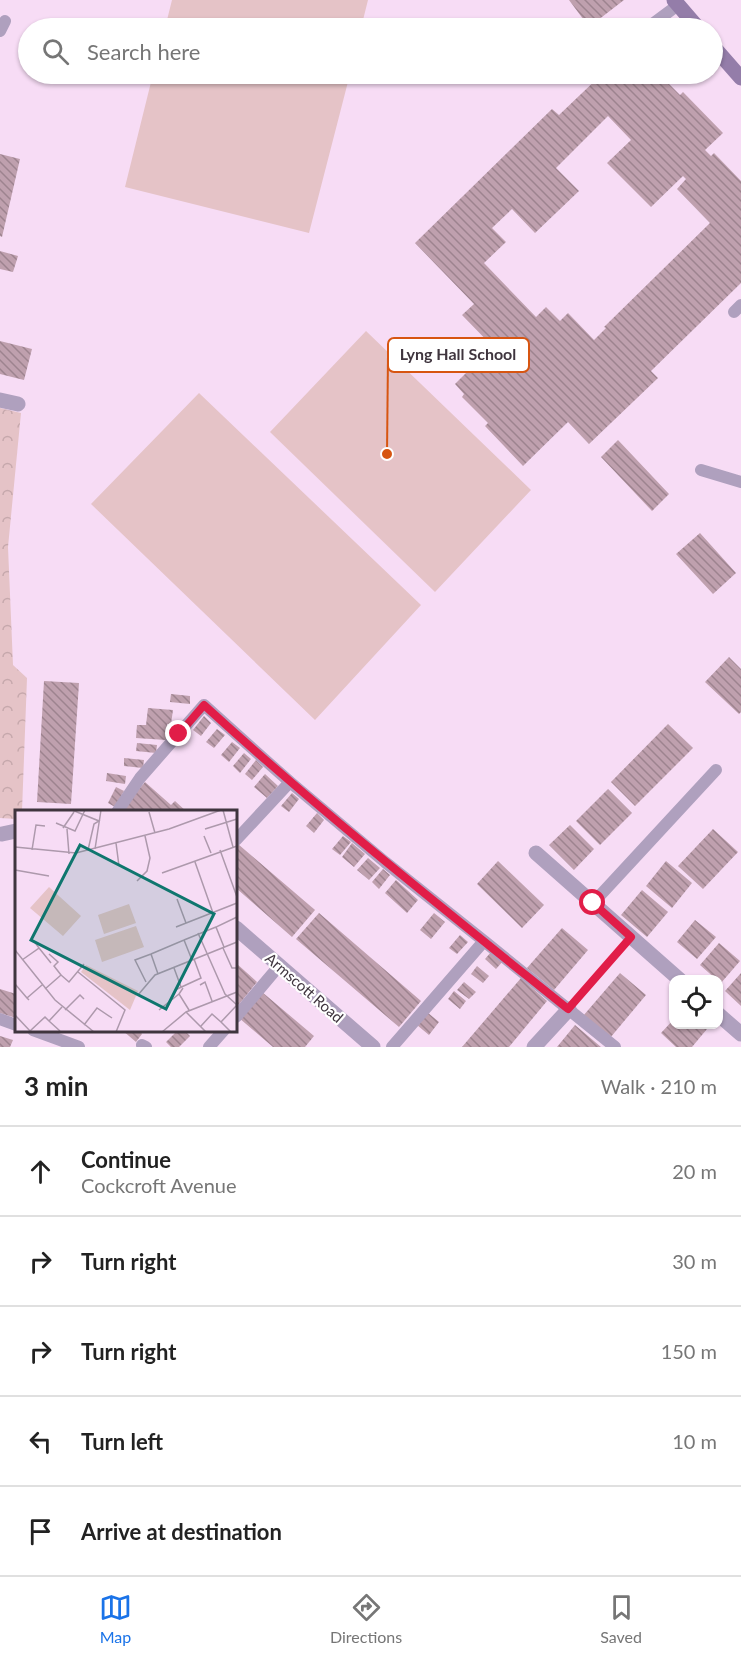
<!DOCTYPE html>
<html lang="en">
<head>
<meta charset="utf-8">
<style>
  :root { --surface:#fff; --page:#f6f6f6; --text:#222; --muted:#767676; --line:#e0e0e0; --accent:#1a73e8 }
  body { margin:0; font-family:Lato,sans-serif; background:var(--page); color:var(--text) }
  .controls { position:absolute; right:18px; bottom:18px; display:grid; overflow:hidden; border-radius:12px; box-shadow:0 2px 4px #0004 }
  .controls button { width:54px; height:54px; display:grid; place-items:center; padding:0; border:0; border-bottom:2px solid var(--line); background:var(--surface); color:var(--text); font:30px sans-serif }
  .stop { position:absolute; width:18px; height:18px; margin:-14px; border:4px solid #e11d48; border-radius:50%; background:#fff }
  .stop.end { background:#e11d48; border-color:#fff; box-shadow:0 2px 6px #0008 }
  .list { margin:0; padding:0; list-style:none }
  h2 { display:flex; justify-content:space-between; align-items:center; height:78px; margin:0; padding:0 24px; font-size:26px }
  h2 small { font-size:20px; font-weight:400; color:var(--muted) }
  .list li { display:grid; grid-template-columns:39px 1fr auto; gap:18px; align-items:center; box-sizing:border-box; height:90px; padding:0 24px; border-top:2px solid var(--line) }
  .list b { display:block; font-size:22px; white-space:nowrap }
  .list p { margin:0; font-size:20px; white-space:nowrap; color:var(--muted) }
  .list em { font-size:20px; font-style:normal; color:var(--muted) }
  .icon { flex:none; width:33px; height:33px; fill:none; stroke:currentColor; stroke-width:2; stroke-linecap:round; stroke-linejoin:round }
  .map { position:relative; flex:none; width:741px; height:1047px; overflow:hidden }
  .search { position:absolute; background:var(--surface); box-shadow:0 2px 4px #0004; left:18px; right:18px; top:18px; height:66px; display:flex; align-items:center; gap:15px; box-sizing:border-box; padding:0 21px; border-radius:33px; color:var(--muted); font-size:22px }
  .sheet { height:528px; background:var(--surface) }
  nav { display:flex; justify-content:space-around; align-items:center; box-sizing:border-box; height:84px; border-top:2px solid var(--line); background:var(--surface); font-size:16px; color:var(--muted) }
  nav a { display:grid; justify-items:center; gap:3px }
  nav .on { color:var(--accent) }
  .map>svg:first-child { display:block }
</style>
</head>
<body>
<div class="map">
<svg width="741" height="1047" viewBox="0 0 741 1047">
  <defs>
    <pattern id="forest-crowns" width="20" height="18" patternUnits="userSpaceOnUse" patternTransform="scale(1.5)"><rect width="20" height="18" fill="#e5c3c7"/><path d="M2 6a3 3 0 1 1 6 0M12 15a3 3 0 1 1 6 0" fill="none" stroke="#c6a8ac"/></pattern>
    <pattern id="building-back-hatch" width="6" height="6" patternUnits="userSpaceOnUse" patternTransform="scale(1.5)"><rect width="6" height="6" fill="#bfa0ae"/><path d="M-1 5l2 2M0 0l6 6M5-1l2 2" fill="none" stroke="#9d838f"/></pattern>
  </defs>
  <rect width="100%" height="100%" fill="#f7dcf5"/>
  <!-- forest -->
  <path fill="url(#forest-crowns)" d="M0 408 21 413 8 547 13 665 27 678 22 811 16 812V819L0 818Z"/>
  <!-- pitch -->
  <path fill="#e5c3c7" d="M172 0H368L361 28H165Z
    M153 74H350L309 233 125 187Z
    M366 331 531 490 435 592 270 432Z
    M199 393 421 605 315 720 91 504Z"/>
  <!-- building -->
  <path fill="url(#building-back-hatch)" fill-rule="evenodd" d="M569 0H624L589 27Z
    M602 74H659L680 95 683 92 723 133 705 150 711 156 714 153 741 181V283L651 371 658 378 589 444 568 422 523 466 485 426 488 423 462 397 464 394 455 384 485 354 490 360 498 352 462 315 474 304 415 243 552 109 559 115ZM608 116 631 140 607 163 651 207 683 176 686 179 677 189 710 223 604 327 606 328 594 340 568 313 560 321 546 307 536 317 484 263 506 242 492 228 512 209 535 233 579 191 556 168Z
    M0 154 20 159 2 237 0 236Z
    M0 251 18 256 13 272 0 269Z
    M0 341 32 349 24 380 0 374Z
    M618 440 669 494 652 511 601 457Z
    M700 533 736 573 713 594 676 554Z
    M729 657 741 669V712L739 714 705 682Z
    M44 681 79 683 71 804 37 802Z
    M171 694 190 696V704L170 702Z
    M148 708 173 710 171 724H167L166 740 136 738 137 725H146Z
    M204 716 211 723 201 736 193 730Z
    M668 724 693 748 635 806 611 782Z
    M217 729 225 735 214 748 206 742Z
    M232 742 240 748 229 762 221 755Z
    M137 743 157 745 156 753 136 751Z
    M244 753 251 759 240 773 233 766Z
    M124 758 144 760 143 768 124 766Z
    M256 760 263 767 252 780 245 774Z
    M107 773 126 776 125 784 106 781Z
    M265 774 278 786 267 798 254 787Z
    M145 782 171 805 175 801 187 812H125L122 809Z
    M116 787 124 791 115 807 108 803Z
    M608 789 632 813 600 845 576 821Z
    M292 793 299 799 289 812 281 806Z
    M317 813 324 820 314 833 306 826Z
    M570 825 594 849 574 870 549 845Z
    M713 829 738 852 703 889 678 866Z
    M343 836 351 842 340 855 332 849Z
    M352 843 365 854 354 867 342 857Z
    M238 844 315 910 292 937 236 888V847Z
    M368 858 380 868 369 880 357 870Z
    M498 861 544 905 522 928 477 884Z
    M666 861 692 883 672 908 646 886Z
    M383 869 390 875 379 889 372 882Z
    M396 880 418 900 407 913 385 893Z
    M642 890 668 912 647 937 621 915Z
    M319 913 421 1001 399 1027 296 939Z
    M434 913 445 922 431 939 420 930Z
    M695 920 716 937 697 959 677 942Z
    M562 928 588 950 554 990 527 968Z
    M460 935 468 942 457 954 449 948Z
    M719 943 740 961 721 983 718 980H717L700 965Z
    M491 952 503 961 496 969 485 959Z
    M236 963 257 982 236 1008Z
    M477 966 489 976 483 983 471 974Z
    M620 973 646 995 610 1038 583 1016Z
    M741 973V1006L725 991Z
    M521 978 547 1001 509 1047H462Z
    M464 982 476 992 469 999 457 990Z
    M0 989 16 994V1018L0 1013Z
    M454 991 466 1001 460 1009 448 999Z
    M262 992 314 1036 305 1047H273L239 1018Z
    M427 1012 439 1022 429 1035 417 1025Z
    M674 1019V1024H702L707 1029 692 1047H676L661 1033Z
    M575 1025 601 1047H557Z
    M122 1030H138L142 1034 136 1042Z
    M178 1030H184L190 1036 179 1047H171L166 1042Z
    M0 1036 13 1040 10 1047H0Z"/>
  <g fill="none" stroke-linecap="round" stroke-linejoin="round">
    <!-- path -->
    <path stroke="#b4a0b3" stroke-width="4" stroke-dasharray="3 4.5" stroke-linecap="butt" d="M578 997 621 949"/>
    <!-- lane -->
    <path stroke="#afa0be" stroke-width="12" d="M647 28 678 5
      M0 31 5 21
      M586 76 589 74
      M734 312 741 305
      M701 470 741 482
      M290 782 385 862 484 941 392 1047
      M117 812 140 778 204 705 264 759 290 782 236 840
      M593 903 716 770
      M484 941 615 1047
      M236 1017 279 966
      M0 1019 16 1025
      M33 1030 79 1047
      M142 1045 146 1047
      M209 1047 224 1030"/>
    <!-- street -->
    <path stroke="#afa0be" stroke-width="15" d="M0 400 18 404
      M2 834 16 831
      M536 853 680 980
      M236 928 373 1047
      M718 1014 741 1034
      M534 1047 569 1009"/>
    <!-- secondary -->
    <path stroke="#947da9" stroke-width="15" d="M674 0 698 28
      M712 45 741 78"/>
  </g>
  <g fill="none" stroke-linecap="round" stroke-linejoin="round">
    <!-- route -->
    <path stroke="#e11d48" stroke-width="8" d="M179 734 204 705C321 812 445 910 568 1009L631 937 593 903"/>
  </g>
  <g text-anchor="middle" stroke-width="4.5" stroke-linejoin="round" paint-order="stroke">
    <!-- street labels -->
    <g font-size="15" fill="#3f353e" stroke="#fff">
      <text transform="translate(304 988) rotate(41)" y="5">Armscott Road</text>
    </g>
  </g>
  <!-- overview -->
  <g transform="translate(15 810)">
    <rect width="222" height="222" fill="#f7dcf5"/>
    <path d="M71 155 123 181 115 200 66 162Z" fill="#e5c3c7"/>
    <path d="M34 77 66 106 48 126 15 98ZM114 94 121 113 89 124 83 105ZM121 116 129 137 87 152 80 130Z" fill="#e5c3c7"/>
    <path fill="none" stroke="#ad99ac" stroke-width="1.5" d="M57 0 84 11 79 14 73 40M208 0 218 37M134 2 140 23M41 13 60 21 70 0M48 18 59 2M52 19 54 44M190 19 222 9M189 26 196 43M101 33 104 56M0 37 61 43 154 19 206 0M80 39 86 0M17 40 21 15 30 16M205 40 222 87M180 52 198 103M0 60 34 66M147 63 222 36M122 71 132 61 135 48 130 26M162 89 171 113M161 117 222 93M183 123 210 184 222 195M169 130 201 117M209 137 201 117 222 107M24 138 36 153M208 138 217 158H222M0 140 40 190 79 222M136 144 169 130 177 150M7 150 24 138 19 131M159 158 166 177M63 162 110 200 101 222M46 165 54 172 69 154M131 172 120 150 136 144 143 164M0 174 12 188M185 175 190 172 197 191M168 178 164 184 174 200M30 179 46 165 39 156 43 152 34 144M160 180 186 168 179 149M123 185 140 165 222 132M14 190 12 188 27 175M50 200 65 185 69 189M144 200 164 184M171 202 191 222M0 205 16 222M69 215 82 198 97 208M186 216 197 204 206 212M15 221 30 207 34 211M45 221 34 211 47 197M147 222 171 202 222 182M216 222 206 212 222 195"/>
    <path fill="#0f766e" fill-opacity="0.15" stroke="#0f766e" stroke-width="3" d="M65 35 199 104 151 199 16 130Z"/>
    <rect width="222" height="222" fill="none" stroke="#3f353e" stroke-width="3"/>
  </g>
  <!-- callouts -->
  <path fill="none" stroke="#d75511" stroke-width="2" d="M387 454L388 355"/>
  <circle fill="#d75511" stroke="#fff" stroke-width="2" cx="387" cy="454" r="6"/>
  <rect fill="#fff" stroke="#d75511" stroke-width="2" x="388" y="338" width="141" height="34" rx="6"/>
  <g font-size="16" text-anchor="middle" font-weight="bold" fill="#3f353e">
    <text x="458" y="360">Lyng Hall School</text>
  </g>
</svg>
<div class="controls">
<button><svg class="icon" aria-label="locate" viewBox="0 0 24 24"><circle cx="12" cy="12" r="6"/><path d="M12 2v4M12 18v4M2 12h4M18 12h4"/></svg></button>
</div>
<div class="stop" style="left:593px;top:903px"></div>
<div class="stop end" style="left:179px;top:734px"></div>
<div class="search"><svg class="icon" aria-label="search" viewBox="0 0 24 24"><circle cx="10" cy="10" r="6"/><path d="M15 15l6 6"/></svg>Search here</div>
</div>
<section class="sheet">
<h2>3 min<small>Walk · 210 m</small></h2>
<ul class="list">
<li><svg class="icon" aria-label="ahead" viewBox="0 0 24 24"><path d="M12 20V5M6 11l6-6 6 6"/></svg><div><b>Continue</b><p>Cockcroft Avenue</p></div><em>20 m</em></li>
<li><svg class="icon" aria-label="right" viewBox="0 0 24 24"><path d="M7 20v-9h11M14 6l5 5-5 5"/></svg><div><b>Turn right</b></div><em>30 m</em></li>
<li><svg class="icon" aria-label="right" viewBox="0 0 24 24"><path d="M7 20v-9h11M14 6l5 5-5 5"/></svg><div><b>Turn right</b></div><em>150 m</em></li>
<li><svg class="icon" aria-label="left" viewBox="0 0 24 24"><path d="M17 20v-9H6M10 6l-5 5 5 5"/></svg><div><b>Turn left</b></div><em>10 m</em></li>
<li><svg class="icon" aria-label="arrive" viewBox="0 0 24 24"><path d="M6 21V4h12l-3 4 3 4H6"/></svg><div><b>Arrive at destination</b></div></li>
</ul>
</section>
<nav>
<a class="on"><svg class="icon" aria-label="map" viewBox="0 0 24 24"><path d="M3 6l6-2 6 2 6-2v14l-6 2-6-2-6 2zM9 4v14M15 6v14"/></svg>Map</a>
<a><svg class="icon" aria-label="directions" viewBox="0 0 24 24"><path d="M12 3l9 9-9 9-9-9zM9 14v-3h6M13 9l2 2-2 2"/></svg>Directions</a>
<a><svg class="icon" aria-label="saved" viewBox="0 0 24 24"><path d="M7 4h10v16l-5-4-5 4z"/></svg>Saved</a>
</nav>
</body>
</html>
